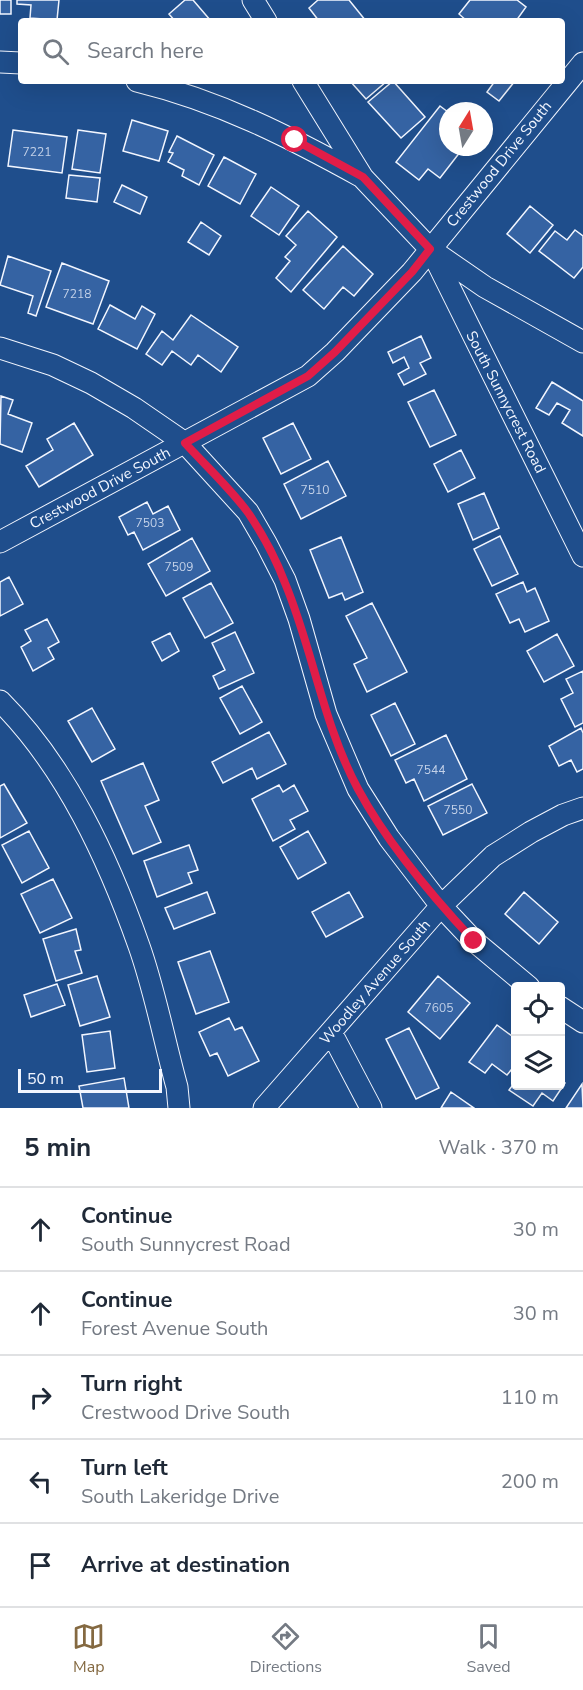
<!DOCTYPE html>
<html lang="en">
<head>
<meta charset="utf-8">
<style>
  :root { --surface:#fff; --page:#f6f6f7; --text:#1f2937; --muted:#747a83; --line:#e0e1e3; --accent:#846941 }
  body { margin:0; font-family:"Nunito Sans",sans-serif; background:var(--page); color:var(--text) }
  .controls { position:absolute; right:18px; bottom:18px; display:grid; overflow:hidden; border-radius:6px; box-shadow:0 6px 24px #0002 }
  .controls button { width:54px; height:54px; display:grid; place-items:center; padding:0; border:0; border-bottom:2px solid var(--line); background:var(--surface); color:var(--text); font:30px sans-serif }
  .compass { position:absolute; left:439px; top:102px; width:54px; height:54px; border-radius:50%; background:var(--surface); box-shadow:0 6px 24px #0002; rotate:11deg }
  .scale { position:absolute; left:18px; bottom:15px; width:144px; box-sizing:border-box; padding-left:6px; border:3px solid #f2f6ff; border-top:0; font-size:16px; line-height:21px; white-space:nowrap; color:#f2f6ff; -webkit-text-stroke:4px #1f4e8c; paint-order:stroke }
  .stop { position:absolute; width:18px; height:18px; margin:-14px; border:4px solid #e11d48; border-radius:50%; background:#fff }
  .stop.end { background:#e11d48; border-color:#fff; box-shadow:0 2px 6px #0008 }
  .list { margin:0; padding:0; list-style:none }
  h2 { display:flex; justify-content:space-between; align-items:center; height:78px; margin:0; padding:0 24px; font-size:26px }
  h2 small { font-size:20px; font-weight:400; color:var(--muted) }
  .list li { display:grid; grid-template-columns:39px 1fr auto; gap:18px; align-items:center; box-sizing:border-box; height:84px; padding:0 24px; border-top:2px solid var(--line) }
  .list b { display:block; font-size:22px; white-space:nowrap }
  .list p { margin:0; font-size:20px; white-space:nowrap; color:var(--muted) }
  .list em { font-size:20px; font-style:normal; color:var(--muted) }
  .icon { flex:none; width:33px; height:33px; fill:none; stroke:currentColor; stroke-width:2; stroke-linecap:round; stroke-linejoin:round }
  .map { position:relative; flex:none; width:583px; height:1108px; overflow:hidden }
  .search { position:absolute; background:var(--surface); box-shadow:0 6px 24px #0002; left:18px; right:18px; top:18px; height:66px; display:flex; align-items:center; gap:15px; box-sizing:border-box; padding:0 21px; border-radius:6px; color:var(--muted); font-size:22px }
  .sheet { height:498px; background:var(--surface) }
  nav { display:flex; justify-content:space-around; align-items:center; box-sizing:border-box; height:84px; border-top:2px solid var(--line); background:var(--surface); font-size:16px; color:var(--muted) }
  nav a { display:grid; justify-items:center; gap:3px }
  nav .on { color:var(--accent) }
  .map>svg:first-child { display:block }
</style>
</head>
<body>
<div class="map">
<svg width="583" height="1108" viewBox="0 0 583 1108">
  <rect width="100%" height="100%" fill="#1f4e8c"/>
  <!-- building -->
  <path fill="#3563a3" stroke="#f2f6ff" stroke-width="1.5" d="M0 0H11V14H0Z
    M17 0H59L57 20 30 18 31 5 17 4Z
    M185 0H193L211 21H175L169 14Z
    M318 0H349L366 21H319L309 8Z
    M470 0H517L526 7 516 21H467L459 14Z
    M350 81H387L366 99Z
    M393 81 425 117 401 138 368 102Z
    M495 81H515L499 101 487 92Z
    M440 106 448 112V147H464L440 178 428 169 419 180 396 162Z
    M132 120 168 131 159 161 123 151Z
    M13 130 67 137 62 173 8 166Z
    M78 130 106 134 100 173 72 169Z
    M177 136 214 155 199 185 182 176 184 170 168 162 173 153 169 152Z
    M224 157 256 174 240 204 208 186Z
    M69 175 100 178 97 202 66 198Z
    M122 185 147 197 140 214 114 202Z
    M271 187 299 206 279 235 251 216Z
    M530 206 553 225 530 253 507 234Z
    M308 211 337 237 291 292 276 278 290 261 285 257 296 245 286 236Z
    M201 222 221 236 209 255 188 242Z
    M575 230 583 236V267L574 278 539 251 555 231 567 240Z
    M343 246 373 274 354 296 343 287 324 309 303 290Z
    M8 256 51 271 36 316 28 313 33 296 0 285Z
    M62 263 109 281 93 324 46 307Z
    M110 305 135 319 142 306 155 314 137 349 98 329Z
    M191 315 238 347 221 372 198 355 191 365 172 351 162 365 146 354 162 331 173 340Z
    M421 336 431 358 420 363 426 374 404 385 398 374 409 368 404 357 393 363 388 352Z
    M552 382 583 401V436L562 423 570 410 557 403 549 415 536 408Z
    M434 390 456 435 430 447 408 402Z
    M1 396 13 400 8 414 32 423 22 452 0 444Z
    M74 423 93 455 39 487 26 466 53 450 47 439Z
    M293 423 311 459 281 474 263 438Z
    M461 450 475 478 448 492 434 464Z
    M328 461 346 496 301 519 284 484Z
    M484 493 499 528 473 540 458 504Z
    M147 502 153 514 168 506 180 530 143 550 134 532 128 535 119 517Z
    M500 536 518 574 492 586 474 549Z
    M341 537 363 592 345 600 342 593 329 598 310 550Z
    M192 538 210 571 166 596 148 564Z
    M9 577 23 604 0 616V582Z
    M523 582 527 592 535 588 549 621 525 632 519 619 510 623 496 594Z
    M211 583 233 623 205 638 183 598Z
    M372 603 407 672 367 692 354 664 367 658 346 616Z
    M47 619 59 642 48 648 54 659 33 671 21 647 31 641 25 630Z
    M235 632 254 673 219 689 213 676 225 670 212 643Z
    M170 633 179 651 162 661 152 642Z
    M557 634 574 666 544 682 527 651Z
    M583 671V723L575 727 561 699 573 693 566 679Z
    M242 686 262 722 240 734 220 698Z
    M395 703 415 744 391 756 371 715Z
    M92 708 115 749 92 762 68 721Z
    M581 728 583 733V769L577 772 571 760 559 766 549 746Z
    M269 732 286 764 257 779 252 768 223 783 212 762Z
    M446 735 467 779 424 801 414 779 406 783 395 760Z
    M143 763 159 800 145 806 161 842 133 854 101 781Z
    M4 784 27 823 0 838V786Z
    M472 784 487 813 443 835 428 806Z
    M279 785 283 792 294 785 308 811 290 820 295 829 273 841 252 799Z
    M29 831 49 868 22 883 2 845Z
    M308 831 326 863 298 879 280 847Z
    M189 845 198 870 188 873 192 883 157 897 144 861Z
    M53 879 72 918 40 933 21 894Z
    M207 892 215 913 174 929 165 908Z
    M349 892 363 917 326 937 312 912Z
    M524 892 558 922 539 944 505 914Z
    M76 929 81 950 75 951 82 973 56 981 43 939Z
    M210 951 229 1002 196 1014 178 962Z
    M97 976 110 1017 80 1026 68 985Z
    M438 976 470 1003 440 1039 408 1012Z
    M57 984 65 1005 31 1017 24 995Z
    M229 1018 235 1030 242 1027 259 1061 228 1076 217 1053 210 1056 199 1032Z
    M497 1025 516 1039V1064L507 1075 492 1064 485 1073 469 1062Z
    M409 1028 439 1088 416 1099 386 1039Z
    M110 1031 115 1068 87 1072 82 1035Z
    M124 1078 129 1108H83L79 1086Z
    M560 1080 565 1083 553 1101 542 1093 533 1106 509 1090 516 1081V1086H560Z
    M582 1084 583 1108H566Z
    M451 1092 474 1108H441Z"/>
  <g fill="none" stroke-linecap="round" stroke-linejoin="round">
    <defs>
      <path id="minor" d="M253 0 266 21
        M0 62 21 63
        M137 81C219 101 288 136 362 177
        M303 81 363 178 430 249 485 287 583 342
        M432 252 583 556
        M0 348 53 365 91 383 134 408 185 443 248 512 266 543 285 580 299 619 326 714 358 789 389 838 441 906 474 941 529 987
        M0 542 308 376 335 352 412 272 583 63
        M0 701C66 767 108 858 139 946 155 991 164 1040 177 1087L179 1108
        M560 1007 583 1022
        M331 1032 371 1108
        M264 1108 441 906 493 856 531 832 563 815 583 808"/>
    </defs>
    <!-- minor casing -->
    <use href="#minor" stroke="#f2f6ff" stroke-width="23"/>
    <!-- minor -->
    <use href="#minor" stroke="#1f4e8c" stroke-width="21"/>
  </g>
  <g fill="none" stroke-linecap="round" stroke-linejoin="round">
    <!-- route -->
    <path stroke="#e11d48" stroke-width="8" d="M295 140 363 177 430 249 412 272 335 352 308 376 185 443C205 465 232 490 249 514 263 535 276 559 285 583 313 650 323 724 358 789 387 843 432 896 474 941"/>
  </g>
  <g text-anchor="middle" stroke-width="4.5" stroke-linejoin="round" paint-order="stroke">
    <!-- number labels -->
    <g font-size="12" fill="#c3d1e8">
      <text x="37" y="156">7221</text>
      <text x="77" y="298">7218</text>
      <text x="315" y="494">7510</text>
      <text x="150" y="527">7503</text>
      <text x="179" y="571">7509</text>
      <text x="431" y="774">7544</text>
      <text x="458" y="814">7550</text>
      <text x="439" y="1012">7605</text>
    </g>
    <!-- street labels -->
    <g font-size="15" fill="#f2f6ff" stroke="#1f4e8c">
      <text transform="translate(499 164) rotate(-51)" y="5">Crestwood Drive South</text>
      <text transform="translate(506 402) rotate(63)" y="5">South Sunnycrest Road</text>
      <text transform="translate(100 488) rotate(-28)" y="5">Crestwood Drive South</text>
      <text transform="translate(375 982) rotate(-49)" y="5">Woodley Avenue South</text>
    </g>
  </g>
</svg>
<div class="controls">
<button><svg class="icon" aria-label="locate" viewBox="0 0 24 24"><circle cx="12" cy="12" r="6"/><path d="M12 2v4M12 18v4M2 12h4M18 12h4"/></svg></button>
<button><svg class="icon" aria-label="layers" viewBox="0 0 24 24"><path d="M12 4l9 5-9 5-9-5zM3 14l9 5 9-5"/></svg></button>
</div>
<svg class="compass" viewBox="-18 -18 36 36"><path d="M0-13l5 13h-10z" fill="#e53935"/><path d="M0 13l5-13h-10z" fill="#747a83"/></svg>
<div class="scale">50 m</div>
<div class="stop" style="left:295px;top:140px"></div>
<div class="stop end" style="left:474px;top:941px"></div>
<div class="search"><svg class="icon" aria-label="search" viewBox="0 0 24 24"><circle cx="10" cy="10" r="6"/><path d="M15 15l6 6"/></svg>Search here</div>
</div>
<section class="sheet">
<h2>5 min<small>Walk · 370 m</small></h2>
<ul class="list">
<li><svg class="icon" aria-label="ahead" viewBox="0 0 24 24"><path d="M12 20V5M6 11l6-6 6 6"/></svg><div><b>Continue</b><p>South Sunnycrest Road</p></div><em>30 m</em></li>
<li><svg class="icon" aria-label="ahead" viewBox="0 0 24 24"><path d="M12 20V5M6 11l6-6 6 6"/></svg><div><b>Continue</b><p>Forest Avenue South</p></div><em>30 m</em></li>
<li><svg class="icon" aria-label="right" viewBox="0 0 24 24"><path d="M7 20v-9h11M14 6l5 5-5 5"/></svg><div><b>Turn right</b><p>Crestwood Drive South</p></div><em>110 m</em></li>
<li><svg class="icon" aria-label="left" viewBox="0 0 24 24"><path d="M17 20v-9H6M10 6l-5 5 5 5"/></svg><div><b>Turn left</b><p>South Lakeridge Drive</p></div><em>200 m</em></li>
<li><svg class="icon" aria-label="arrive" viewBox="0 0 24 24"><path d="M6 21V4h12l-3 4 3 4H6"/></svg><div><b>Arrive at destination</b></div></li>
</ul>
</section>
<nav>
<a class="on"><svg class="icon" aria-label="map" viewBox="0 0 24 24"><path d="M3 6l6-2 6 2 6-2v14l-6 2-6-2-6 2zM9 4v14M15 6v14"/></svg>Map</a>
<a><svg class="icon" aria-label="directions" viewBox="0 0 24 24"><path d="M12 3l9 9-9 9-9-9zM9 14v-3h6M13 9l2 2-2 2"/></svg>Directions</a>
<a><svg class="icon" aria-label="saved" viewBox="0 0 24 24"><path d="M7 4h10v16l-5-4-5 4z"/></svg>Saved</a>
</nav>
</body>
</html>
